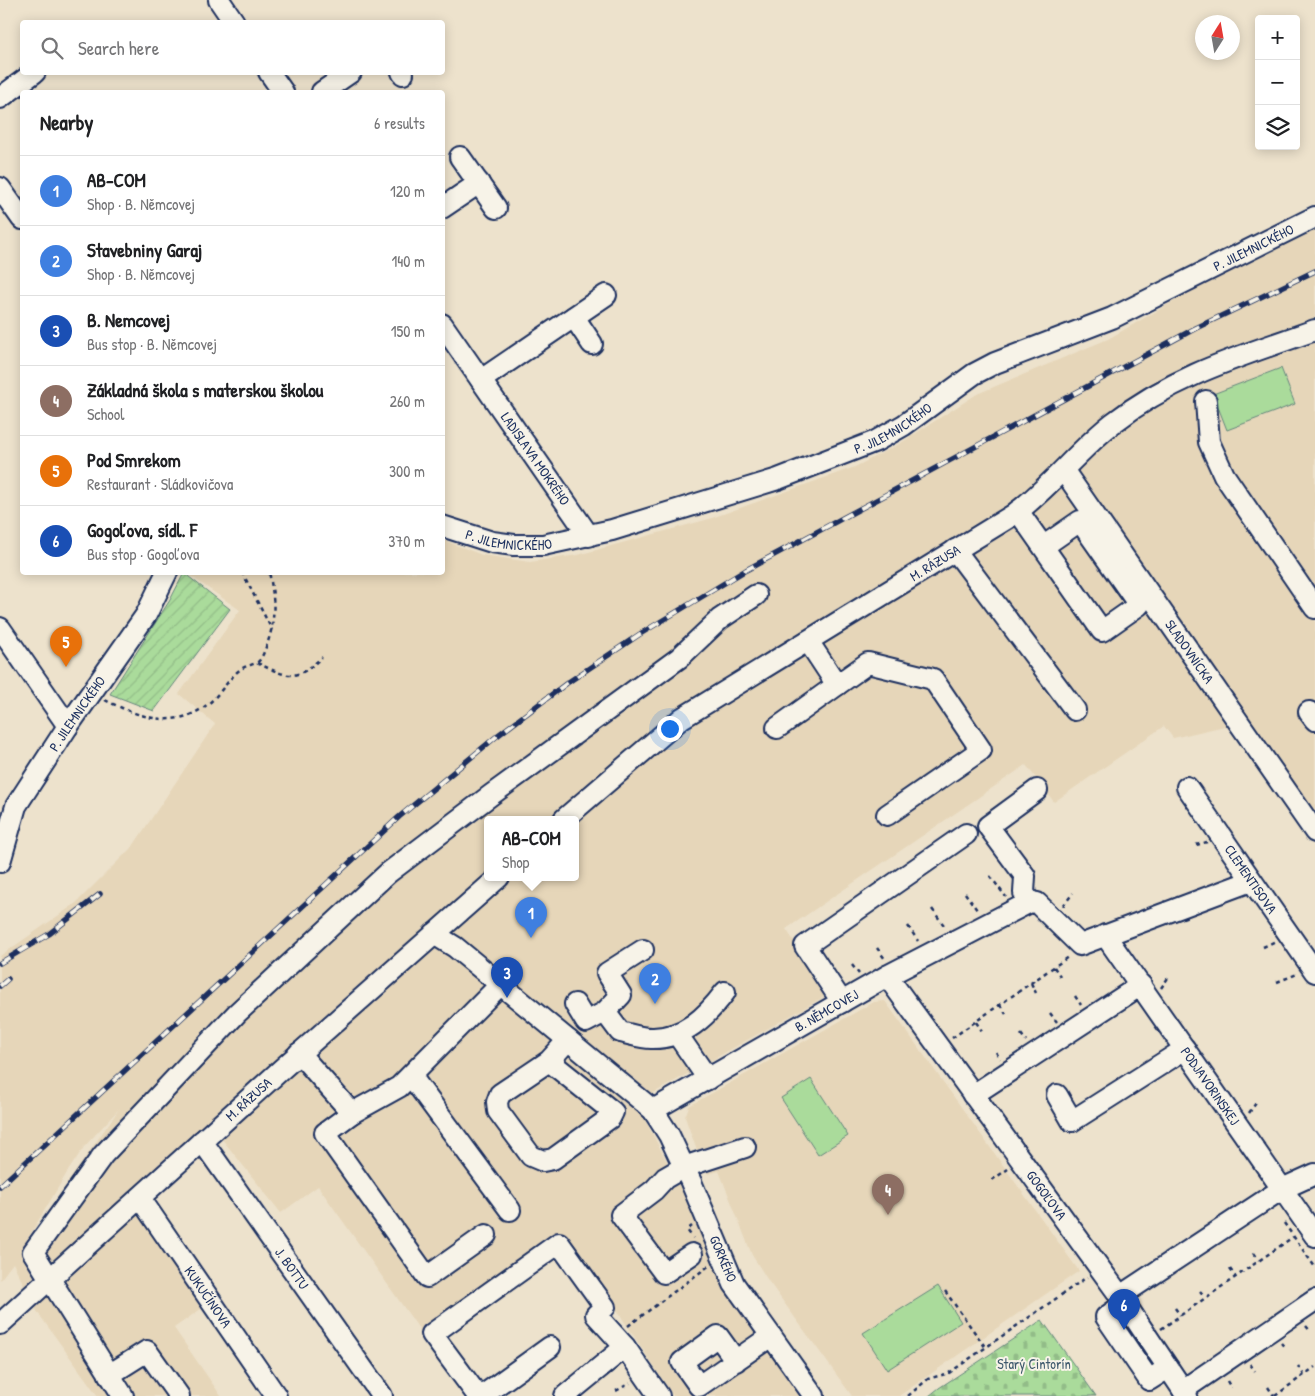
<!DOCTYPE html>
<html lang="en">
<head>
<meta charset="utf-8">
<style>
  :root { --surface:#fff; --page:#f6f6f6; --text:#202124; --muted:#757577; --line:#e0e0e0; --accent:#0f766e }
  body { margin:0; font-family:"Patrick Hand",sans-serif; background:var(--page); color:var(--text) }
  .controls { position:absolute; right:15px; top:15px; display:grid; overflow:hidden; border-radius:5px; box-shadow:0 2px 12px #0003 }
  .controls button { width:45px; height:45px; display:grid; place-items:center; padding:0; border:0; border-bottom:1px solid var(--line); background:var(--surface); color:var(--text); font:25px sans-serif }
  .compass { position:absolute; left:1195px; top:15px; width:45px; height:45px; border-radius:50%; background:var(--surface); box-shadow:0 2px 12px #0003; rotate:11deg }
  .you { position:absolute; left:669px; top:728px; width:18px; height:18px; margin:-12px; border:4px solid #fff; border-radius:50%; background:#1a73e8; box-shadow:0 0 0 8px #1a73e833 }
  .badge { display:grid; place-items:center; width:32px; height:32px; border-radius:50%; background:var(--accent); color:#fff; font-size:16px; font-weight:700 }
  .pin { position:absolute; translate:-50% -41px; filter:drop-shadow(0 1px 2px #0008) }
  .pin::after { content:''; position:absolute; top:26px; width:18px; height:15px; background:inherit; clip-path:polygon(0 0,100% 0,50% 100%) }
  .popup { position:absolute; left:484px; top:816px; width:95px; height:65px; box-sizing:border-box; display:grid; place-content:center; border-radius:5px; background:var(--surface); filter:drop-shadow(0 1px 4px #0005); font-size:16px; white-space:nowrap; color:var(--muted) }
  .popup b { font-size:19px; color:var(--text) }
  .popup::after { content:''; position:absolute; left:50%; top:100%; margin-left:-10px; border:10px solid transparent; border-top-color:var(--surface) }
  .list { margin:0; padding:0; list-style:none }
  h2 { display:flex; justify-content:space-between; align-items:center; height:65px; margin:0; padding:0 20px; font-size:21px }
  h2 small { font-size:16px; font-weight:400; color:var(--muted) }
  .list li { display:grid; grid-template-columns:32px 1fr auto; gap:15px; align-items:center; box-sizing:border-box; height:70px; padding:0 20px; border-top:1px solid var(--line) }
  .list b { display:block; font-size:19px; white-space:nowrap }
  .list p { margin:0; font-size:16px; white-space:nowrap; color:var(--muted) }
  .list em { font-size:16px; font-style:normal; color:var(--muted) }
  .icon { flex:none; width:28px; height:28px; fill:none; stroke:currentColor; stroke-width:2; stroke-linecap:round; stroke-linejoin:round }
  .map { position:relative; flex:none; width:1315px; height:1396px; overflow:hidden }
  .search { position:absolute; background:var(--surface); box-shadow:0 2px 12px #0003; left:20px; top:20px; width:425px; height:55px; display:flex; align-items:center; gap:12px; box-sizing:border-box; padding:0 18px; border-radius:5px; color:var(--muted); font-size:19px }
  .panel { position:absolute; background:var(--surface); box-shadow:0 2px 12px #0003; left:20px; top:90px; width:425px; height:485px; border-radius:5px }
  .map>svg:first-child { display:block }
</style>
</head>
<body>
<div class="map">
<svg width="1315" height="1396" viewBox="0 0 1315 1396">
  <defs>
    <pattern id="cemetery-stones" width="16" height="16" patternUnits="userSpaceOnUse" patternTransform="scale(1.25)"><rect width="16" height="16" fill="#aadb9b"/><path d="M2 7V4a2 2 0 0 1 4 0v3zM10 15v-3a2 2 0 0 1 4 0v3z" fill="#92bc88"/></pattern>
    <pattern id="garden-furrows" width="10" height="10" patternUnits="userSpaceOnUse" patternTransform="scale(1.25)"><rect width="10" height="10" fill="#aadb9b"/><path d="M-1 1l2-2M0 10L10 0M9 11l2-2" fill="none" stroke="#92bc88"/></pattern>
  </defs>
  <rect width="100%" height="100%" fill="#ede2cc"/>
  <filter id="ink" filterUnits="userSpaceOnUse"><feTurbulence type="fractalNoise" baseFrequency=".02" numOctaves="2"/><feDisplacementMap in="SourceGraphic" scale="10" xChannelSelector="R" yChannelSelector="G"/><feConvolveMatrix kernelMatrix="1 2 1 2 8 2 1 2 1" color-interpolation-filters="sRGB"/></filter>
  <g filter="url(#ink)">
    <!-- built -->
    <path fill="#e6d6b9" fill-rule="evenodd" d="M1315 220V817L1246 721 1173 738 1164 726 1054 802 1026 765 786 929 829 994 636 1103 688 1201 744 1315 804 1396H673L568 1235 422 1333 318 1186 281 1213 218 1134 142 1213 205 1306 174 1328 221 1396H98L38 1313 13 1263 0 1280V956L75 904 133 846 215 724 179 694 240 610 186 573 442 572 443 540 482 555 530 562 578 555 709 519 855 467 899 444 977 394 1108 339ZM487 819H575V877H487ZM119 1109 19 1253 68 1171 84 1147Z
      M885 1001 1079 1271 899 1396H852L769 1282 752 1255 719 1171 708 1174 701 1162 685 1117 689 1106 874 1002Z"/>
    <!-- cemetery -->
    <path fill="url(#cemetery-stones)" stroke="#62857c" d="M1042 1320 1096 1396H929L939 1388Z"/>
    <!-- garden -->
    <path fill="url(#garden-furrows)" stroke="#62857c" d="M184 573 230 609 154 711 110 694 170 600Z"/>
    <!-- pitch -->
    <path fill="#aadb9b" stroke="#62857c" d="M1281 368 1295 404 1227 430 1213 394Z
      M811 1079 848 1136 818 1155 781 1098Z
      M938 1286 961 1322 887 1370 863 1333Z"/>
    <g fill="none" stroke-linecap="round" stroke-linejoin="round">
      <defs>
        <g id="minor">
          <path d="M219 0 234 22"/>
          <path d="M269 72 283 92"/>
          <path d="M402 72 403 74"/>
          <path d="M322 92 351 72"/>
          <path d="M0 98 35 72"/>
          <path d="M460 157 496 208"/>
          <path d="M0 188 22 219"/>
          <path d="M442 208 479 183"/>
          <path d="M574 317 592 344"/>
          <path id="s1" d="M442 324 589 536"/>
          <path d="M481 380 606 295"/>
          <path d="M1206 401 1209 442 1224 475 1315 608"/>
          <path id="s2" d="M1064 471 1315 832"/>
          <path d="M1018 511 1102 631 1139 605 1080 521 1044 546"/>
          <path id="s3" d="M442 526 492 542 514 545H543L612 530 778 479 876 441 904 425 974 374 995 363 1112 318 1315 217"/>
          <path d="M955 550 1075 710"/>
          <path d="M0 628 68 726"/>
          <path d="M808 641 837 685 868 663 933 679 981 750 887 815"/>
          <path d="M1309 712 1315 720"/>
          <path d="M777 728 837 685"/>
          <path id="s4" d="M1187 787 1315 972"/>
          <path id="s5" d="M564 819 682 718 1013 515C1050 488 1077 451 1113 423 1176 374 1242 356 1315 330"/>
          <path id="s6" d="M0 862 16 806 68 726 146 615 167 572"/>
          <path d="M1030 902 1024 893 1025 876 988 826 1037 790"/>
          <path id="s7" d="M434 934 455 947 653 1110 669 1135 691 1182 734 1284 814 1396"/>
          <path id="s8" d="M1105 935 1315 1236"/>
          <path id="s9" d="M887 976 1120 1296 1187 1396"/>
          <path d="M842 1002 805 946 966 834"/>
          <path d="M575 1004 586 1022 605 1012 621 995 607 973 643 950"/>
          <path d="M605 1012 620 1032C630 1034 641 1038 651 1038 684 1039 707 1016 725 992"/>
          <path d="M677 1034 708 1079"/>
          <path d="M299 1053 352 1113 399 1087 500 985"/>
          <path d="M549 1061 613 1112 610 1118 553 1159 543 1161 531 1156 498 1111 497 1102 500 1094 549 1061 568 1040"/>
          <path d="M411 1076 510 1210"/>
          <path d="M973 1095 1141 985"/>
          <path d="M1057 1095 1072 1121 1185 1049"/>
          <path id="s10" d="M653 1110 887 976 1030 902 1037 903 1080 945 1251 881"/>
          <path d="M352 1113 325 1133 427 1277 486 1235"/>
          <path id="s11" d="M202 1141 382 1396"/>
          <path id="s12" d="M140 1198 276 1396"/>
          <path d="M692 1254 664 1273 621 1215 654 1190 665 1178 684 1167 745 1147"/>
          <path d="M1120 1296 1282 1189 1315 1174"/>
          <path d="M1124 1304 1106 1317 1149 1380 1168 1368"/>
          <path id="s13" d="M0 1324 283 1068 499 877"/>
          <path d="M736 1361 718 1336 682 1362 699 1386 771 1336"/>
          <path d="M109 1375 147 1351 179 1396"/>
          <path d="M1183 1390 1315 1300"/>
          <path d="M123 1396 33 1252 103 1155 237 1013 388 873 491 795 679 658 720 619 756 595"/>
          <path d="M478 1396 432 1334 559 1243 605 1307 596 1315 625 1347 659 1396"/>
          <path d="M482 1396 550 1347"/>
          <path d="M565 1396 625 1347"/>
        </g>
      </defs>
      <!-- minor casing -->
      <use href="#minor" stroke="#1b2f5e" stroke-width="24"/>
      <!-- path -->
      <path stroke="#1b2f5e" stroke-width="2.5" stroke-dasharray="4 4" stroke-linecap="butt" d="M242 572 272 630
        M257 663C288 677 295 683 322 657
        M105 700C139 717 175 731 208 704 219 695 226 683 236 673 243 666 249 666 256 663 261 661 264 652 266 647 276 622 275 599 269 572
        M1196 845 1207 842
        M990 876 1006 897
        M965 893 977 910
        M1063 906 1073 893
        M932 909 946 928
        M908 926 918 941
        M1263 947 1276 941
        M877 948 885 959
        M852 965 859 974
        M1054 967 1060 976
        M1277 982 1297 974
        M1031 983 1036 993
        M1161 988 1170 975
        M1075 996 1081 1005
        M1000 1005 1006 1014
        M1050 1013 1057 1022
        M976 1022 982 1031
        M1021 1034 1026 1041
        M952 1038 1068 957
        M996 1052 1000 1059
        M1249 1113 1258 1100
        M992 1180 1008 1169
        M1284 1223 1315 1267
        M692 1226 687 1230 693 1238
        M1254 1253 1259 1260
        M1230 1269 1235 1276
        M945 1291 986 1348
        M1200 1291 1205 1297
        M1175 1308 1180 1315
        M628 1326 710 1265
        M1306 1326 1311 1332
        M1161 1329 1293 1237
        M1281 1343 1286 1349
        M1250 1364 1255 1371
        M1298 1366 1304 1375
        M1227 1381 1231 1388
        M1268 1387 1274 1396
        M616 1391 630 1383
        M908 1396 928 1379 949 1373 1087 1277
        M1275 1396 1315 1367"/>
      <!-- minor -->
      <use href="#minor" stroke="#f7f3e8" stroke-width="20"/>
      <defs>
        <path id="rail" d="M0 963 49 934 100 894
          M0 986 8 979
          M0 1186 399 817 497 736 567 683 640 634 746 570 1196 328 1315 271"/>
      </defs>
      <!-- rail casing -->
      <use href="#rail" stroke="#1b2f5e" stroke-width="5.5"/>
      <!-- rail -->
      <use href="#rail" stroke="#f7f3e8" stroke-width="4" stroke-dasharray="11" stroke-linecap="butt"/>
    </g>
  </g>
  <g text-anchor="middle" stroke-width="4" stroke-linejoin="round" paint-order="stroke">
    <!-- street labels -->
    <g font-size="14" fill="#1b2f5e" stroke="#f7f3e8">
      <text dy="5" stroke="none"><textPath href="#s3" startOffset="879">P. JILEMNICKÉHO</textPath></text>
      <text dy="5" stroke="none"><textPath href="#s3" startOffset="474">P. JILEMNICKÉHO</textPath></text>
      <text dy="5" stroke="none"><textPath href="#s1" startOffset="164">LADISLAVA MOKRÉHO</textPath></text>
      <text dy="5" stroke="none"><textPath href="#s3" startOffset="69">P. JILEMNICKÉHO</textPath></text>
      <text dy="5" stroke="none"><textPath href="#s5" startOffset="452">M. RÁZUSA</textPath></text>
      <text dy="5" stroke="none"><textPath href="#s2" startOffset="220">SLADOVNÍCKA</textPath></text>
      <text dy="5" stroke="none"><textPath href="#s6" startOffset="169">P. JILEMNICKÉHO</textPath></text>
      <text dy="5" stroke="none"><textPath href="#s4" startOffset="112">CLEMENTISOVA</textPath></text>
      <text dy="5" stroke="none"><textPath href="#s10" startOffset="200">B. NĚMCOVEJ</textPath></text>
      <text dy="5" stroke="none"><textPath href="#s8" startOffset="184">PODJAVORINSKEJ</textPath></text>
      <text dy="5" stroke="none"><textPath href="#s13" startOffset="335">M. RÁZUSA</textPath></text>
      <text dy="5" stroke="none"><textPath href="#s9" startOffset="271">GOGOĽOVA</textPath></text>
      <text dy="5" stroke="none"><textPath href="#s7" startOffset="446">GORKÉHO</textPath></text>
      <text dy="5" stroke="none"><textPath href="#s11" startOffset="156">J. BOTTU</textPath></text>
      <text dy="5" stroke="none"><textPath href="#s12" startOffset="120">KUKUČÍNOVA</textPath></text>
    </g>
    <!-- park labels -->
    <g font-size="14" fill="#3f5a6d" stroke="#f7f3e8">
      <text x="1034" y="1369">Starý Cintorín</text>
    </g>
  </g>
</svg>
<div class="controls">
<button>+</button>
<button>−</button>
<button><svg class="icon" aria-label="layers" viewBox="0 0 24 24"><path d="M12 4l9 5-9 5-9-5zM3 14l9 5 9-5"/></svg></button>
</div>
<svg class="compass" viewBox="-18 -18 36 36"><path d="M0-13l5 13h-10z" fill="#e53935"/><path d="M0 13l5-13h-10z" fill="#757577"/></svg>
<div class="you"></div>
<div class="pin badge" style="left:531px;top:938px;background:#3f7fe0">1</div>
<div class="popup"><b>AB-COM</b>Shop</div>
<div class="pin badge" style="left:655px;top:1004px;background:#3f7fe0">2</div>
<div class="pin badge" style="left:507px;top:998px;background:#1a4fb4">3</div>
<div class="pin badge" style="left:888px;top:1215px;background:#8d6e63">4</div>
<div class="pin badge" style="left:66px;top:667px;background:#e8710a">5</div>
<div class="pin badge" style="left:1124px;top:1330px;background:#1a4fb4">6</div>
<div class="search"><svg class="icon" aria-label="search" viewBox="0 0 24 24"><circle cx="10" cy="10" r="6"/><path d="M15 15l6 6"/></svg>Search here</div>
<section class="panel">
<h2>Nearby<small>6 results</small></h2>
<ul class="list">
<li><span class="badge" style="background:#3f7fe0">1</span><div><b>AB-COM</b><p>Shop · B. Němcovej</p></div><em>120 m</em></li>
<li><span class="badge" style="background:#3f7fe0">2</span><div><b>Stavebniny Garaj</b><p>Shop · B. Němcovej</p></div><em>140 m</em></li>
<li><span class="badge" style="background:#1a4fb4">3</span><div><b>B. Nemcovej</b><p>Bus stop · B. Němcovej</p></div><em>150 m</em></li>
<li><span class="badge" style="background:#8d6e63">4</span><div><b>Základná škola s materskou školou</b><p>School</p></div><em>260 m</em></li>
<li><span class="badge" style="background:#e8710a">5</span><div><b>Pod Smrekom</b><p>Restaurant · Sládkovičova</p></div><em>300 m</em></li>
<li><span class="badge" style="background:#1a4fb4">6</span><div><b>Gogoľova, sídl. F</b><p>Bus stop · Gogoľova</p></div><em>370 m</em></li>
</ul>
</section>
</div>
</body>
</html>
